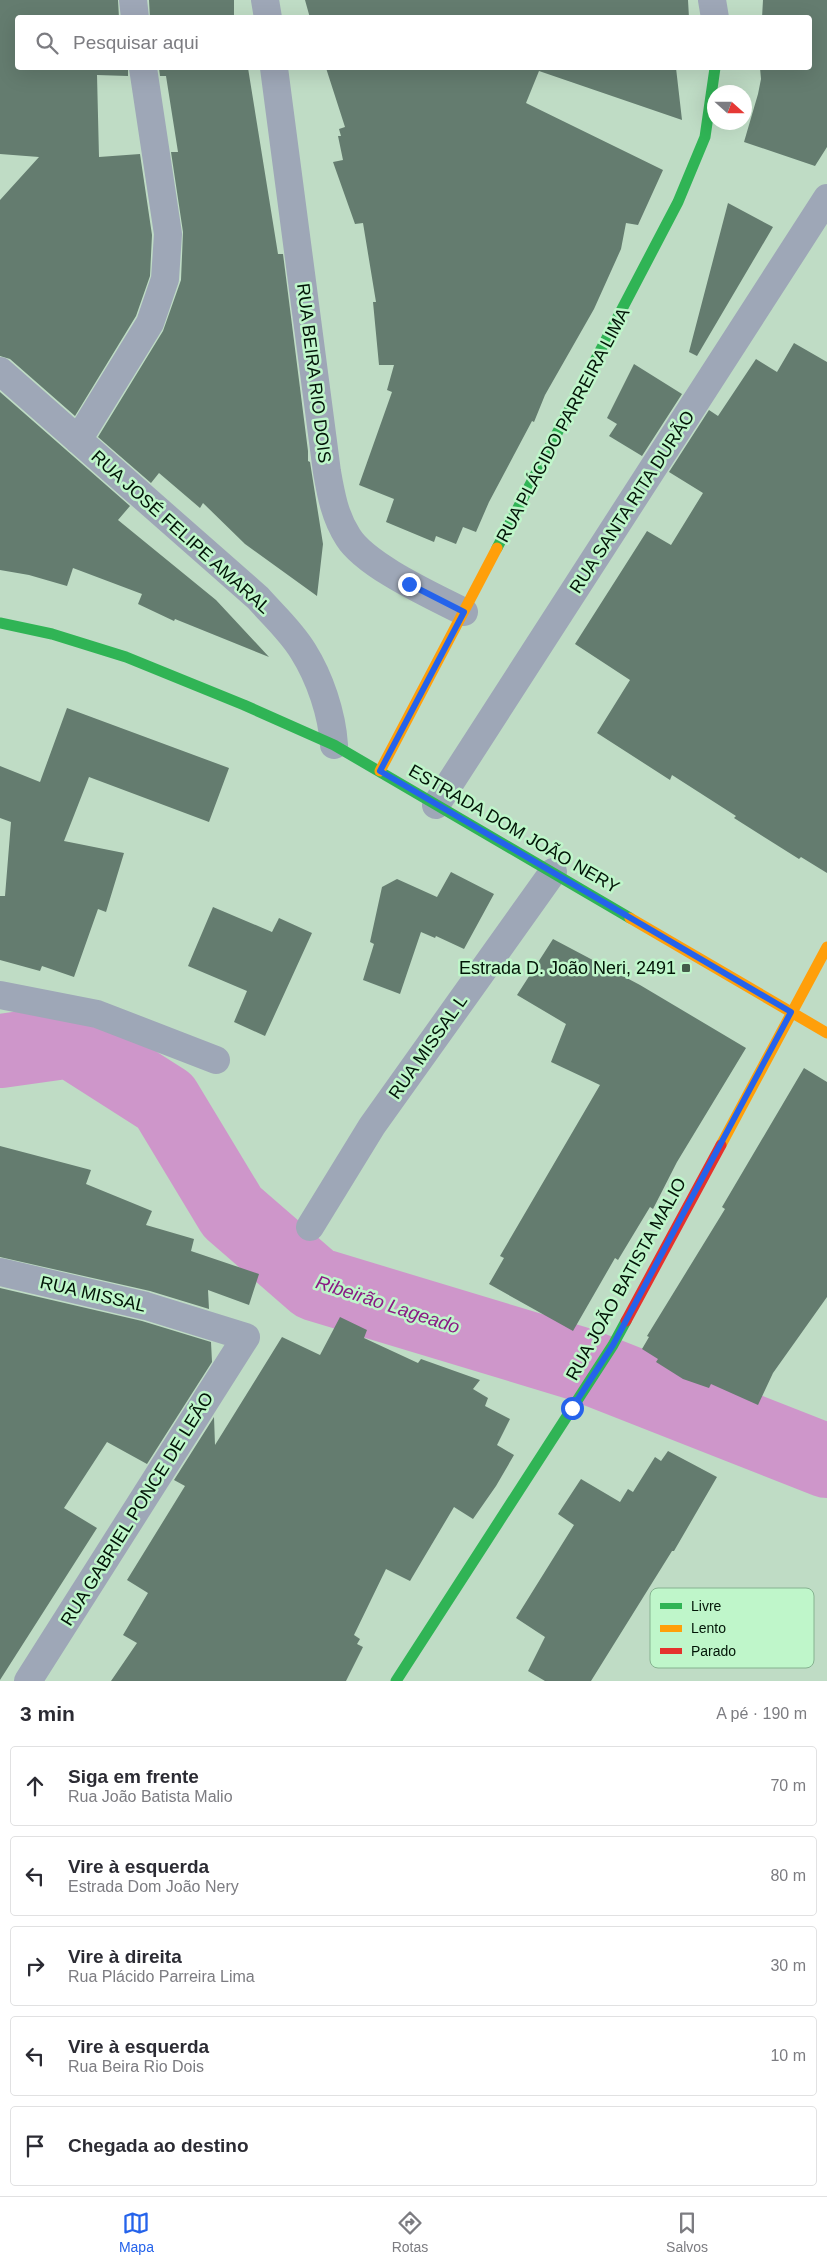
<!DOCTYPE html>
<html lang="pt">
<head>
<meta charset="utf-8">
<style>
  :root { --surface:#fff; --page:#f7f7f7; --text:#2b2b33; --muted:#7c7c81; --line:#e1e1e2; --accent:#2563eb }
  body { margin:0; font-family:Arial,sans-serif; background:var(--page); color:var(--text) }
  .compass { position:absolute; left:707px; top:85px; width:45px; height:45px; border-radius:50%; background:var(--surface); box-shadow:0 5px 20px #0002; rotate:111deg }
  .stop { position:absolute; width:15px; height:15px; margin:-11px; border:4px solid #2563eb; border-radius:50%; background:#fff }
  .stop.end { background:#2563eb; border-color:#fff; box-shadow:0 1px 5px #0008 }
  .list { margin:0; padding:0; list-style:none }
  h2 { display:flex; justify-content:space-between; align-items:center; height:65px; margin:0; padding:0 20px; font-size:21px }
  h2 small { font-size:16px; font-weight:400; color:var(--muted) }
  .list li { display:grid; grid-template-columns:32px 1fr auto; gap:15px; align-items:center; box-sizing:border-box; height:80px; margin:0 10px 10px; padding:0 10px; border:1px solid var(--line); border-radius:5px }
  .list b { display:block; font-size:19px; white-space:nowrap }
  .list p { margin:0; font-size:16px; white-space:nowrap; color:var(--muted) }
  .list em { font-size:16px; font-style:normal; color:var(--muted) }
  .icon { flex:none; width:28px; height:28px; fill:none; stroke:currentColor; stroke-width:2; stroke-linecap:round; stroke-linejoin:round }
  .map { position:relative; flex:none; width:827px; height:1681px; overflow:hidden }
  .search { position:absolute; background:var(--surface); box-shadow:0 5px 20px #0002; left:15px; right:15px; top:15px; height:55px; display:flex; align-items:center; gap:12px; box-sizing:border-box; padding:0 18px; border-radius:5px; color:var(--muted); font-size:19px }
  .sheet { height:515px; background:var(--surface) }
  nav { display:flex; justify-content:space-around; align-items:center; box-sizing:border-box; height:70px; border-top:1px solid var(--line); background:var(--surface); font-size:14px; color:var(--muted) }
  nav a { display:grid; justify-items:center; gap:2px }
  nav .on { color:var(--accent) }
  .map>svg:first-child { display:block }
</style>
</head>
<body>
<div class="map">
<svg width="827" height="1681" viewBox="0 0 827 1681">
  <rect width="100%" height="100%" fill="#bfdcc5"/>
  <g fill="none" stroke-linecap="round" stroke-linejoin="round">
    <!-- river -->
    <path stroke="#ce96ca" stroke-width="74" d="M0 1051 71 1041 165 1101 232 1212 315 1284 583 1365 827 1461"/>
  </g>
  <!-- building -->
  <path fill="#647c6f" d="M0 0H118L119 18H18V68H128V76L97 75 99 157 140 154 152 235 150 276 136 316 75 416 10 359 0 356V200L39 157 0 154Z
    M149 0H234V18H150Z
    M305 0H688L689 18H310Z
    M763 0H827V147L815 166 744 142 758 94 761 79 760 68H810V18H762Z
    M159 68H248L278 254H283L308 451V461L310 462 323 544 317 596 245 544 203 503 200 508 159 473 151 483 98 437 163 331 181 280 183 232 171 152H178L166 76H160Z
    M326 68H676L682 120 539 71 526 103 663 170 638 225 626 223 621 249 594 309 545 395 534 422 532 421 489 502 476 532 463 527 456 544 436 536 434 542 386 522 394 499 359 485 392 392 387 390 394 365H379L373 302H376L363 223 355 224 333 162 343 160 338 136H341L339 129 345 127Z
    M728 203 773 227 697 356 689 352Z
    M794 343 827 362V873L801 857 799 859 734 818 736 816 672 775 670 780 597 733 630 680 575 644 647 531 671 545 703 493 669 472 709 410 718 416 756 359 777 372Z
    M634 364 682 394 642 456 609 436 617 424 607 418Z
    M0 392 130 506 118 520 216 600 269 657 175 619 174 621 138 604 142 594 73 568 67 586 29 575 0 570Z
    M67 708 229 768 209 822 89 777 64 841 124 853 106 912 98 909 74 977 42 966 40 971 0 960V896H5L11 822 0 818V766L40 782Z
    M451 872 494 894 464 949 436 936 435 938 421 932 400 994 363 980 374 944 370 942 382 887 397 879 437 897Z
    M213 907 272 932 279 918 312 933 265 1036 234 1022 247 991 188 966Z
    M553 939 640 985 746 1048 677 1162 653 1209 650 1207 618 1260 615 1258 573 1331 489 1284 504 1258 500 1256 600 1085 551 1062 566 1024 517 995Z
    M804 1068 827 1082V1297L773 1373 758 1405 711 1384 709 1388 683 1379 656 1362 658 1359 642 1349 649 1337 647 1336 725 1209 722 1207Z
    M0 1146 91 1170 86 1184 152 1211 146 1225 194 1239 191 1251 259 1274 249 1305 208 1290 209 1309 150 1291 0 1257Z
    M0 1288 142 1321 211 1342 212 1362 147 1464 107 1442 64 1508 97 1528 0 1680Z
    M340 1317 367 1330 364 1338 418 1363 421 1359 480 1380 473 1389 488 1398 485 1406 510 1419 497 1445 514 1455 496 1486 473 1519 454 1507 410 1581 386 1569 354 1635 360 1639 357 1644 363 1647 346 1681H111L137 1643 123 1635 148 1593 127 1580 185 1486 174 1480 214 1417 215 1445 282 1337 320 1355Z
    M668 1451 717 1477 674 1551H672L591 1681H545L528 1671 545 1637 516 1618 574 1525 558 1514 581 1479 620 1502 628 1489 633 1492 655 1457 661 1461Z"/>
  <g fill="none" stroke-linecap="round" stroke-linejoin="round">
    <!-- street -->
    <path stroke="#9ea7b7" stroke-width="28" d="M133 0 135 18
      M265 0 268 18
      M712 0 715 18
      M274 68 327 472C331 495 335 517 348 537 366 566 433 596 464 612
      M0 371 258 598C273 615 291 631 303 651 320 678 332 714 334 745
      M78 440 150 323 165 279 168 234 143 68
      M436 805 827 198
      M0 995 97 1014 216 1060
      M310 1227 372 1126 553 872
      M0 1272 146 1306 246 1337 28 1681"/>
    <!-- fast -->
    <path stroke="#30b455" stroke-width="11" d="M497 548 678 202 705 137 715 68
      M0 623 52 634 126 657 244 705 334 745 630 918
      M396 1681 613 1345 626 1321"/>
    <!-- slow -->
    <path stroke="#ff9f0a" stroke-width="11" d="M380 771 497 548
      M630 918 827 1033
      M721 1145 827 947"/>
    <!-- jam -->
    <path stroke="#e5322d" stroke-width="11" d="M626 1321 721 1145"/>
  </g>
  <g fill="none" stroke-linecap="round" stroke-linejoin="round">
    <!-- route -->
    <path stroke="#2563eb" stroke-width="6" d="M409 584 464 612 380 771 791 1012 613 1345 572 1408"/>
  </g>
  <!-- markers -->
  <rect fill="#445b4a" stroke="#bff6ca" stroke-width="2" x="681" y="963" width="10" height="10" rx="2.5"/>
  <g text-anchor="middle" stroke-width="5" stroke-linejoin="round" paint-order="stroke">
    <!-- street labels -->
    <g font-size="18" fill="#021507" stroke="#bff6ca">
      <text transform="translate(314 373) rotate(83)" y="6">RUA BEIRA RIO DOIS</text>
      <text transform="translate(563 425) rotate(-62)" y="6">RUA PLÁCIDO PARREIRA LIMA</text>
      <text transform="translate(632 502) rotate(-57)" y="6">RUA SANTA RITA DURÃO</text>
      <text transform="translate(181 532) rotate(42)" y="6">RUA JOSÉ FELIPE AMARAL</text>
      <text transform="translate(514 829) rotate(30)" y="6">ESTRADA DOM JOÃO NERY</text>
      <text transform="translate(428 1047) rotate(-55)" y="6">RUA MISSAL L</text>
      <text transform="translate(626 1279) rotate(-61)" y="6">RUA JOÃO BATISTA MALIO</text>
      <text transform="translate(93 1294) rotate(13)" y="6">RUA MISSAL</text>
      <text transform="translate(137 1509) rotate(-58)" y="6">RUA GABRIEL PONCE DE LEÃO</text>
    </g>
    <!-- poi labels -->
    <g font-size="18" fill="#021507" stroke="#bff6ca" text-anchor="end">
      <text x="676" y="974">Estrada D. João Neri, 2491</text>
    </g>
    <!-- water labels -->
    <g font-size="19" font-style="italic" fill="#8a1a84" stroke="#bff6ca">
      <text transform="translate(388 1304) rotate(18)" y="7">Ribeirão Lageado</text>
    </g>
  </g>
  <!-- legend -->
  <rect x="650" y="1588" width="164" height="80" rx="8" fill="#bff6ca" stroke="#86b290" stroke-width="1"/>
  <rect x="660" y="1603" width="22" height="6" fill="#30b455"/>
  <rect x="660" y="1625" width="22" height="7" fill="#ff9f0a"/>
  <rect x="660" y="1648" width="22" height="6" fill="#e5322d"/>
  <g font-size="14" fill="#021507">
    <text x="691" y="1611">Livre</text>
    <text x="691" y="1633">Lento</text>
    <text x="691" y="1656">Parado</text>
  </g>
</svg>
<svg class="compass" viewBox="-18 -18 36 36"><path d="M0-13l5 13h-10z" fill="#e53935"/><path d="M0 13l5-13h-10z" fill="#7c7c81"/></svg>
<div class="stop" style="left:572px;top:1408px"></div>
<div class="stop end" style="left:409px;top:584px"></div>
<div class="search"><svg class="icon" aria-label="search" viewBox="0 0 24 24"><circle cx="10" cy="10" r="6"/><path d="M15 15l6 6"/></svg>Pesquisar aqui</div>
</div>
<section class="sheet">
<h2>3 min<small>A pé · 190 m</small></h2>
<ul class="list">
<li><svg class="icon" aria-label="ahead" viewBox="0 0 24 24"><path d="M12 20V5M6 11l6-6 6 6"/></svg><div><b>Siga em frente</b><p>Rua João Batista Malio</p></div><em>70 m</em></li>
<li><svg class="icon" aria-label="left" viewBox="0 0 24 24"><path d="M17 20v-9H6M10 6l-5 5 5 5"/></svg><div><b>Vire à esquerda</b><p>Estrada Dom João Nery</p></div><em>80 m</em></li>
<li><svg class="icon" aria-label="right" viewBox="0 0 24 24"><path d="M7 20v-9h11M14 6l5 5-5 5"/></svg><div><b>Vire à direita</b><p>Rua Plácido Parreira Lima</p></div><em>30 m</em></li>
<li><svg class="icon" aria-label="left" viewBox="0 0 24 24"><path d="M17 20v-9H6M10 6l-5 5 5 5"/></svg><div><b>Vire à esquerda</b><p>Rua Beira Rio Dois</p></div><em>10 m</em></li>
<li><svg class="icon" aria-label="arrive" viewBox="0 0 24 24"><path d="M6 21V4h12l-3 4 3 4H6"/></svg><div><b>Chegada ao destino</b></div></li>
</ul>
</section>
<nav>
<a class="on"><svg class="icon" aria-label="map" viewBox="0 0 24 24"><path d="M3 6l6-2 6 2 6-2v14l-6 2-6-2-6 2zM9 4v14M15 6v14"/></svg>Mapa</a>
<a><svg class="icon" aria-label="directions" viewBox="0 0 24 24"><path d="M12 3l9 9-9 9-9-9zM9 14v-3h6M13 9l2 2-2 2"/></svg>Rotas</a>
<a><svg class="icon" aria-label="saved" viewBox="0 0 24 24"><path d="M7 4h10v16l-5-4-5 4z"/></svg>Salvos</a>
</nav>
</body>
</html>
